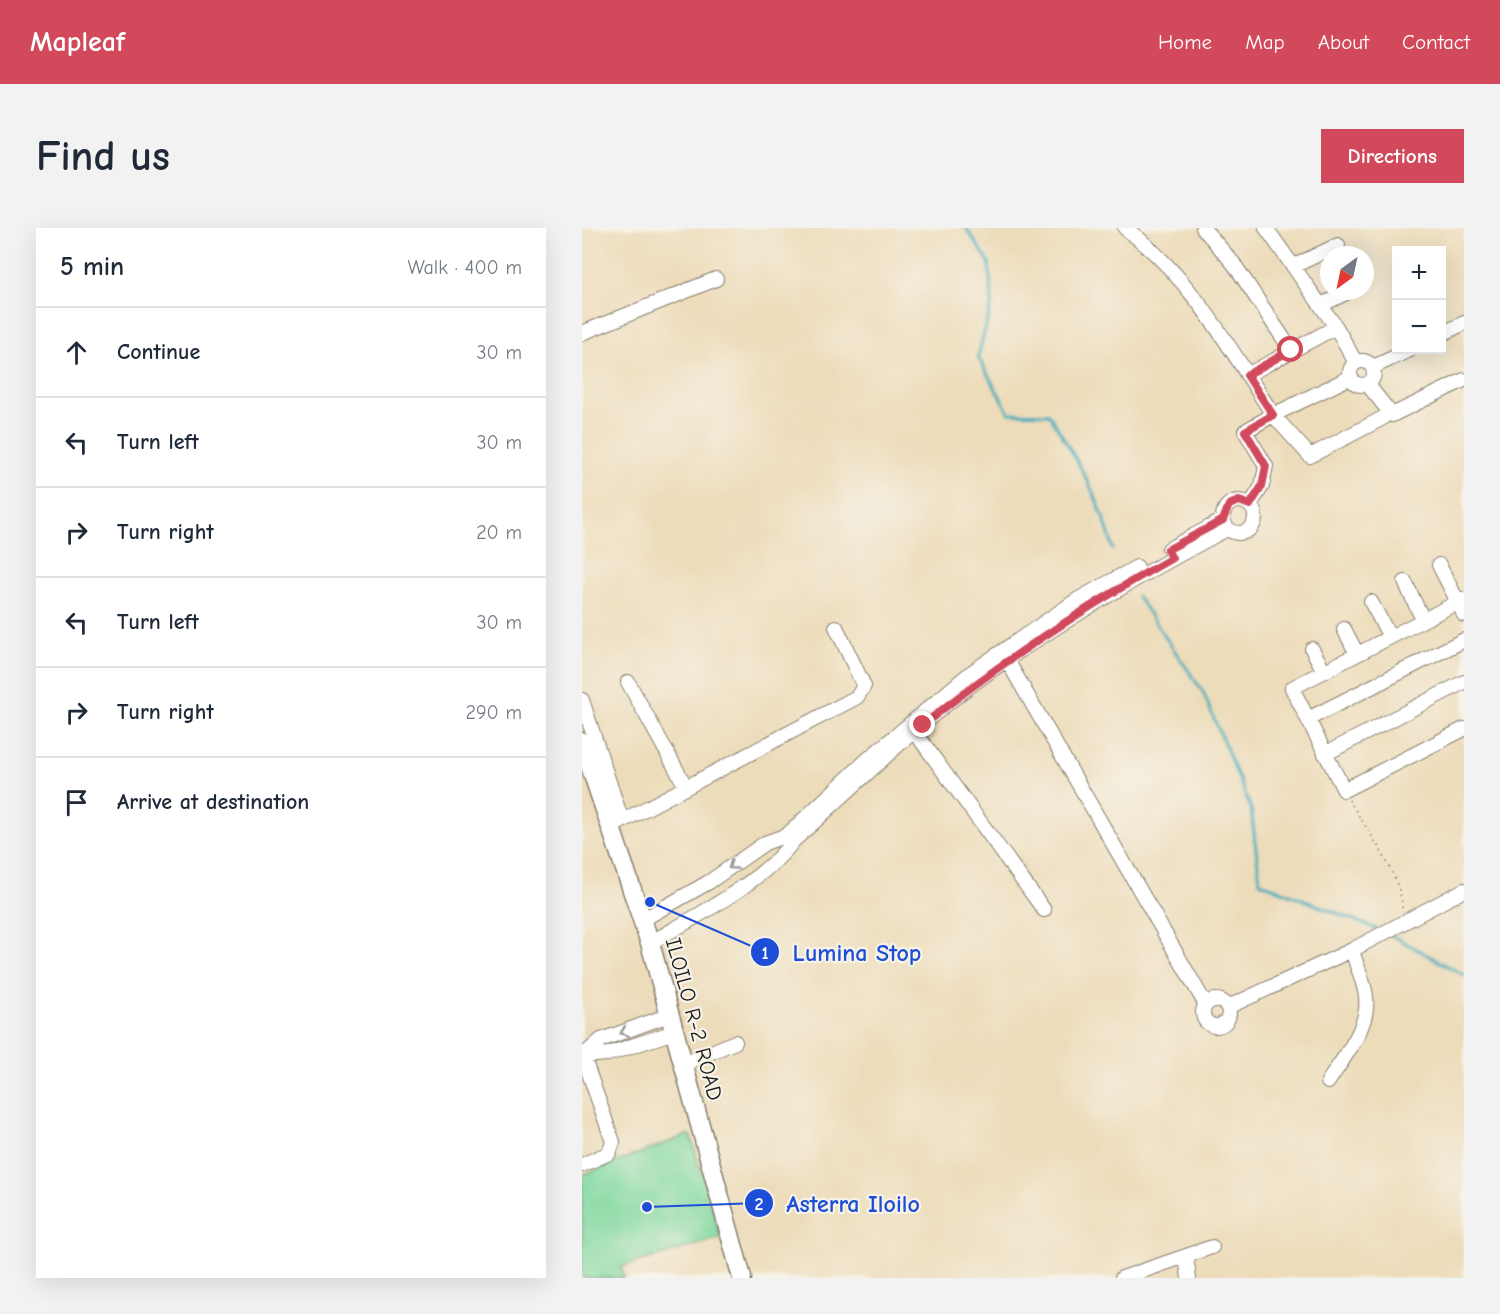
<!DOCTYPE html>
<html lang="en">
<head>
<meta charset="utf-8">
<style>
  :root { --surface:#fff; --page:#f2f2f3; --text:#1f2937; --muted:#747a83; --line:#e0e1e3; --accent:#d1495b }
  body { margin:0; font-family:"Comic Neue",sans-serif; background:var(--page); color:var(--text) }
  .controls { position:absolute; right:18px; top:18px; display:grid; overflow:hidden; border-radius:0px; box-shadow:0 6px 24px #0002 }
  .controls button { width:54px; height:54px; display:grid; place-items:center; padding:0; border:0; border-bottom:2px solid var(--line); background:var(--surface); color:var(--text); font:30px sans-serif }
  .compass { position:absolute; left:738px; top:18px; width:54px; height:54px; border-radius:50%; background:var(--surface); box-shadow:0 6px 24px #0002; rotate:213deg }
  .stop { position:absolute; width:18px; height:18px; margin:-14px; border:4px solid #d1495b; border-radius:50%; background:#fff }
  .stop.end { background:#d1495b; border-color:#fff; box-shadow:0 2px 6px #0008 }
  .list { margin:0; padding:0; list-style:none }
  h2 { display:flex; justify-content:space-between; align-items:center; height:78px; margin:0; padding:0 24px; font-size:26px }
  h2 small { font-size:20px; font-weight:400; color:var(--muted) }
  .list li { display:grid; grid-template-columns:39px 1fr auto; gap:18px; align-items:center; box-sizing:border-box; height:90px; padding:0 24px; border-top:2px solid var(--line) }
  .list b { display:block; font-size:22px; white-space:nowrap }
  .list em { font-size:20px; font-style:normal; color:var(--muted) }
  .icon { flex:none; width:33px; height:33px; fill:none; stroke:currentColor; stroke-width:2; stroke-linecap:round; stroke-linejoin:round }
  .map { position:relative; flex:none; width:882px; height:1050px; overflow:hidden; border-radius:0px }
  header { display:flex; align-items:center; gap:36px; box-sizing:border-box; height:84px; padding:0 30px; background:var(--accent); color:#fff }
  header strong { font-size:28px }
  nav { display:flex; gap:33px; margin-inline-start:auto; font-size:21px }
  .intro { display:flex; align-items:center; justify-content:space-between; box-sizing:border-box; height:144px; padding:0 36px }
  h1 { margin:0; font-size:42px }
  .button { padding:15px 27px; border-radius:0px; background:var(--accent); color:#fff; font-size:21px; font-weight:700 }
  main { display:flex; gap:36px; padding:0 36px }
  aside { flex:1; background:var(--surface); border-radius:0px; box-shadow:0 6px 24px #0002 }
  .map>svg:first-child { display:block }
</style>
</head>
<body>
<header>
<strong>Mapleaf</strong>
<nav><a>Home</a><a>Map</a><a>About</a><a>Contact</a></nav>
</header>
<div class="intro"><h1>Find us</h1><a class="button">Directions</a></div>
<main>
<aside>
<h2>5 min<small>Walk · 400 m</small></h2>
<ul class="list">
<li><svg class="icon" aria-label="ahead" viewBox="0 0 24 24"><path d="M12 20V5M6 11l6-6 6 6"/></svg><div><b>Continue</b></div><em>30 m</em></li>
<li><svg class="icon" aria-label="left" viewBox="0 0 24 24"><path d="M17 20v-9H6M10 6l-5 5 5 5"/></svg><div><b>Turn left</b></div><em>30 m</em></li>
<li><svg class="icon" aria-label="right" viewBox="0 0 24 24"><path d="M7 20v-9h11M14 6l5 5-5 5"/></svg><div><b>Turn right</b></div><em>20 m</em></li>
<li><svg class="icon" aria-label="left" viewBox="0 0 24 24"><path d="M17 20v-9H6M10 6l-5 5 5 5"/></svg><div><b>Turn left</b></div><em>30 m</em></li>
<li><svg class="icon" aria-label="right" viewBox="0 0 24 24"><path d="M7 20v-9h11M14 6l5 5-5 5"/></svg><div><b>Turn right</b></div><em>290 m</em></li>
<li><svg class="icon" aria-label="arrive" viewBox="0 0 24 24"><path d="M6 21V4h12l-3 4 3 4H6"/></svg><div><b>Arrive at destination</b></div></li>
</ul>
</aside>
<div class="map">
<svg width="882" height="1050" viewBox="0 0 882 1050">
  <rect width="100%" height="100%" fill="#f7f3e8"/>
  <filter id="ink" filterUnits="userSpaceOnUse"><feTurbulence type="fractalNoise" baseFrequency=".0167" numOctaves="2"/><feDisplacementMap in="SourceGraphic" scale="12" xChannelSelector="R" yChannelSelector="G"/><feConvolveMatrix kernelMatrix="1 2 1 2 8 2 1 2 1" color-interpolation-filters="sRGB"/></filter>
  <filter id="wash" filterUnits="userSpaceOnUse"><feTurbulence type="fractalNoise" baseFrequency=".008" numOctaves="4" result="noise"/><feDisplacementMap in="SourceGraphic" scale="24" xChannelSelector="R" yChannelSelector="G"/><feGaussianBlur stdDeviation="1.35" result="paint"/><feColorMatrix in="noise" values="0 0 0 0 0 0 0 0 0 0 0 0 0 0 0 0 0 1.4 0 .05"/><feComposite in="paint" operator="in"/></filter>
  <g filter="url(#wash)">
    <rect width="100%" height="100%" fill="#eddcba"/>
    <!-- green -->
    <path fill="#7fd89e" stroke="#4e7a5d" stroke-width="1.5" d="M108 906 139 1010 39 1039 42 1050H0V947Z"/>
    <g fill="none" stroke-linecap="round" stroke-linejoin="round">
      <!-- stream -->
      <path stroke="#3cabba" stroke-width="3" d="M384 0 407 34 410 74 396 129 427 185 467 186C493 228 520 273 531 321
        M555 368 621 464 669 580 678 654 799 703
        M807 706 882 747"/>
    </g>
  </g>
  <g filter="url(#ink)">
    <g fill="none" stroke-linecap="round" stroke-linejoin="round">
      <defs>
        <path id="minor" d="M543 0C608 48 648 120 691 187L663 203 684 238 680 258 668 277
          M621 0 652 36 709 122
          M684 0 754 99 774 135
          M712 38 756 17
          M739 77 768 63
          M0 105 134 51
          M860 106 882 95
          M768 145a12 12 0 1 1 24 0a12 12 0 1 1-24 0Z
          M791 139 828 122
          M665 147 754 99
          M769 149 691 187 728 228 801 190
          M786 157 810 187 882 152
          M641 289a16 16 0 1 1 32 0a16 16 0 1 1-32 0Z
          M587 321 641 292
          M857 337 876 374 710 460 762 562 882 501
          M823 354 841 392
          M882 371 876 374 882 387
          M789 374 808 409
          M762 401 775 426
          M730 421 742 443
          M421 425 624 777
          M46 454 104 559
          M0 472 40 593
          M726 491 882 412
          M333 504 462 682
          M743 526 882 454
          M29 599 275 469 282 458 254 399
          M60 692 127 654 183 615 205 607 286 531 387 446 495 372 555 339
          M68 715C113 689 181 654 212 612 272 559 329 501 393 454 473 396 558 347 645 301
          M621 785a13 13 0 1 1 26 0a13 13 0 1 1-26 0Z
          M646 779 770 722 882 662
          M0 828 26 826 92 804
          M1 828 19 812 87 787
          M101 836 153 814
          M746 854C762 828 791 796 783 763 780 749 774 736 770 722
          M0 937 27 925 31 914 1 828
          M604 1028 607 1050
          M540 1050 630 1019"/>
        <path id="major" d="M0 514 68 715 160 1050"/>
      </defs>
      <!-- minor casing -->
      <use href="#minor" stroke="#847c6b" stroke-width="16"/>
      <!-- major casing -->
      <use href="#major" stroke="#847c6b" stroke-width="21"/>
      <!-- path -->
      <path stroke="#847c6b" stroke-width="1.5" stroke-dasharray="1.5 4.5" stroke-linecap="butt" d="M767 572C783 599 822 651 820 682"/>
      <!-- minor -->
      <use href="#minor" stroke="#fff" stroke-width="14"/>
      <!-- major -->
      <use href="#major" stroke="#fff" stroke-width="18"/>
    </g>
    <!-- one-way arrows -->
    <defs><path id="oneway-chevron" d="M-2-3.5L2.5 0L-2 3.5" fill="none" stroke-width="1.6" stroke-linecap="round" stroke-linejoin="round" transform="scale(1.5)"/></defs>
    <g stroke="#999">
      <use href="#oneway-chevron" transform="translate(150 638) rotate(145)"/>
      <use href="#oneway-chevron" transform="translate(42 804) rotate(159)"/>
    </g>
  </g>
  <g fill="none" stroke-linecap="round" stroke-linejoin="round" filter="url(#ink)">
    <!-- route -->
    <path stroke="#d1495b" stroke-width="8" d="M341 497C419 433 502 380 590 330L585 322 641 292 647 277 657 273 668 277 680 258 684 238 663 203 691 187 665 147 709 122"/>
  </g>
  <g text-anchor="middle" stroke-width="4.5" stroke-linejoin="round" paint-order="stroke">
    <!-- street labels -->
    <g font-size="22" fill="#1c1c1c" stroke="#f7f3e8">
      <text transform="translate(113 791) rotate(75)" y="8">ILOILO R-2 ROAD</text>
    </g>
  </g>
  <!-- callouts -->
  <path fill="none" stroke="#1d4ed8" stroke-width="2" d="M68 674L183 724M65 979L177 975"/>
  <g fill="#1d4ed8" stroke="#f7f3e8" stroke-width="2">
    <circle cx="68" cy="674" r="6"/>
    <circle cx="65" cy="979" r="6"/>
    <circle cx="183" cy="724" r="15"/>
    <circle cx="177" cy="975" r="15"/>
  </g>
  <g font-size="18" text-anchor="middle" font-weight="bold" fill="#fff">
    <text x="183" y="731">1</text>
    <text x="177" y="982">2</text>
  </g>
  <g font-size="24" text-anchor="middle" font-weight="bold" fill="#1d4ed8" stroke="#f7f3e8" stroke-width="4.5" stroke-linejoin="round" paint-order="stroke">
    <text x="275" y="733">Lumina Stop</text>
    <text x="271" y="984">Asterra Iloilo</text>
  </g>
</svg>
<div class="controls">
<button>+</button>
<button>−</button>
</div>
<svg class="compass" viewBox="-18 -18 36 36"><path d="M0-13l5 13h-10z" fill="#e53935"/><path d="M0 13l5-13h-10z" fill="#747a83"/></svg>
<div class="stop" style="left:709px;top:122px"></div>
<div class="stop end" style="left:341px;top:497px"></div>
</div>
</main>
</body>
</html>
